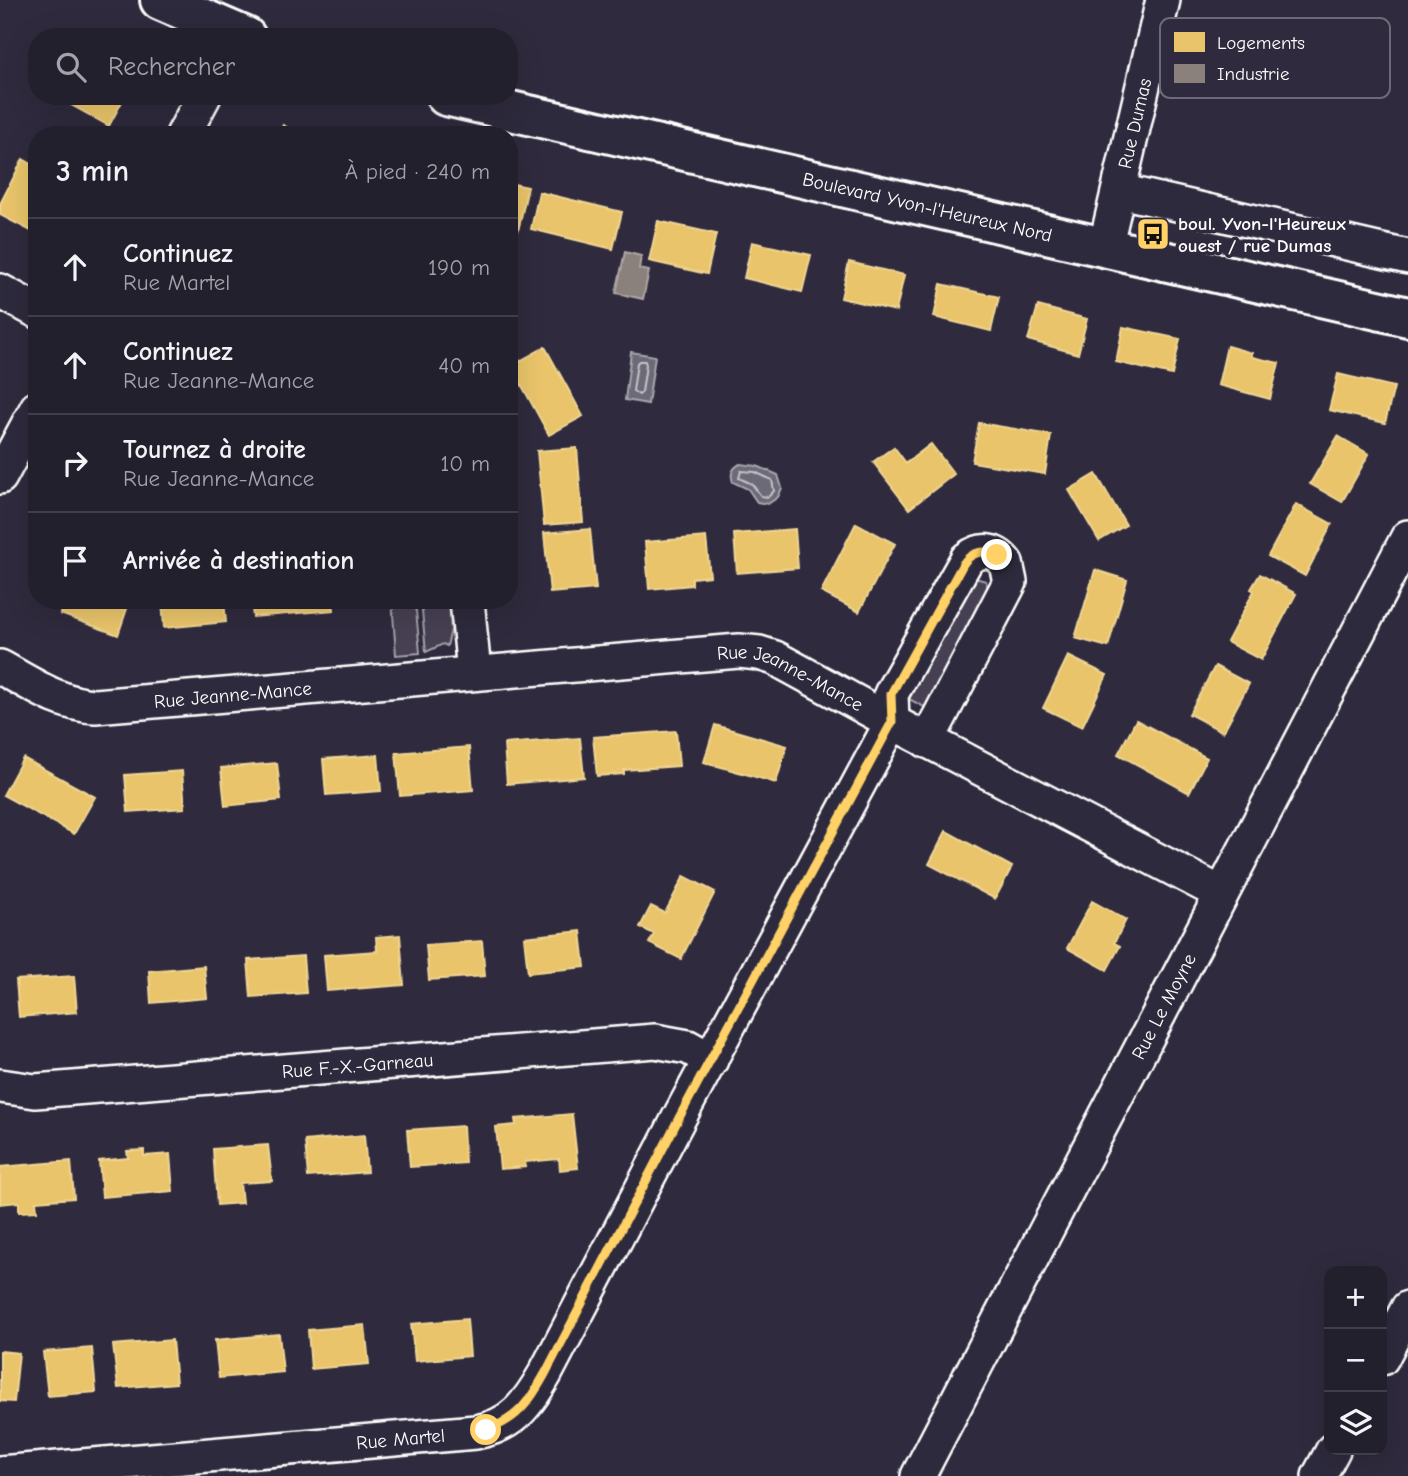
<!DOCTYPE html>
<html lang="fr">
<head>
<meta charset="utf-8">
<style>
  :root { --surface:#23202e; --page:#2f2d3a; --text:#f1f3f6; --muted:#a3a3aa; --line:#403e4a }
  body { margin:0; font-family:"Comic Neue",sans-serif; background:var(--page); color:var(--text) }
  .controls { position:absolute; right:21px; bottom:21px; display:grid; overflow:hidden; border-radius:14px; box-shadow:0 7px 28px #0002 }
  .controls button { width:63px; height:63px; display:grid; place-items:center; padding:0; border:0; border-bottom:2px solid var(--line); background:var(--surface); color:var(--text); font:35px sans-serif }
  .stop { position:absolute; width:21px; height:21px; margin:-16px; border:5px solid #ffd166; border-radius:50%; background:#fff }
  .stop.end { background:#ffd166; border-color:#fff; box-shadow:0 2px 7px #0008 }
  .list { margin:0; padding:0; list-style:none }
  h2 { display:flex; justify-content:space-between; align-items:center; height:91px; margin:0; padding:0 28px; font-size:30px }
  h2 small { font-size:23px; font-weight:400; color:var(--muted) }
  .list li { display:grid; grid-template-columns:46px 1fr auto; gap:21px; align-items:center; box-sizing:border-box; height:98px; padding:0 28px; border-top:2px solid var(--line) }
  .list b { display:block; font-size:26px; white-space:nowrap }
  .list p { margin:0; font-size:23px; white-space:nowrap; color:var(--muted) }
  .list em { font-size:23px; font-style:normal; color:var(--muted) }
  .icon { flex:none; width:38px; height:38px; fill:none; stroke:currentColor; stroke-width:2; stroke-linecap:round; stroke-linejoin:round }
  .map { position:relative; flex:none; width:1408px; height:1476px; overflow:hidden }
  .search { position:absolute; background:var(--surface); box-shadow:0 7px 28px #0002; left:28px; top:28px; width:490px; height:77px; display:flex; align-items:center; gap:18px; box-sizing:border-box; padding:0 24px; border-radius:28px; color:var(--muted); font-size:26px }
  .panel { position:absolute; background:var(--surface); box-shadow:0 7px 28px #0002; left:28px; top:126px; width:490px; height:483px; border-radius:28px }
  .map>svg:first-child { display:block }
</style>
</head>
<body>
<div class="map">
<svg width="1408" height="1476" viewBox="0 0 1408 1476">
  <rect width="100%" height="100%" fill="#2f2a3d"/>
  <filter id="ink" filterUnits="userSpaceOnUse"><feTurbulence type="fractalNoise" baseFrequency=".0143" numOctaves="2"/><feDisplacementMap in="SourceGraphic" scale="14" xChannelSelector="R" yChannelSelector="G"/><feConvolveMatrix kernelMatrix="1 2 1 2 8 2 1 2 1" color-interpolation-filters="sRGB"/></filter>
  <g filter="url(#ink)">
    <!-- green -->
    <path fill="#464152" stroke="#a2a0a8" stroke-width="2" d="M975 578 986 581 988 589 926 708 909 699 971 581Z
      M392 600H415L420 653 396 655Z
      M421 600H449L451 630 447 646 443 644 426 652Z"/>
    <!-- water -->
    <path fill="#6d6a77" stroke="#a7a6ad" stroke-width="2" d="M631 352 655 356 648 404 625 400Z
      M740 464 757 466 778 475 782 488 778 497 768 504 757 502 748 489 733 482C730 474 732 468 740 464Z"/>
    <!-- homes -->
    <path fill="#e9c46a" stroke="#f0d697" stroke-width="2" d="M55 96H125L109 126Z
      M283 125 301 135H278Z
      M23 159 37 167V234L0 215V204Z
      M509 183 528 187 518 231 509 229Z
      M539 192 622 212 613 249 531 229Z
      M658 221 716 234 707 274 649 261Z
      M752 242 811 255 802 292 744 278Z
      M849 262 904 275 896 311 841 298Z
      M941 284 999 297 991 331 934 317Z
      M1038 306 1087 319 1078 354 1028 340Z
      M1123 327 1180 339 1172 375 1116 362Z
      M1227 346 1252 353V357L1279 363 1270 399 1218 385Z
      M545 347 583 416 549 435 511 366Z
      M1338 374 1394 387 1385 423 1329 410Z
      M979 423 1051 435 1045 474 972 462Z
      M1338 436 1369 454 1342 502 1310 484Z
      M931 444 954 474 909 509 873 462 894 447 906 463Z
      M577 448 583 522 544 525 537 451Z
      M1096 474 1126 525 1099 541 1069 490Z
      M1296 504 1332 524 1305 576 1268 556Z
      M856 523 895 544 859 612 821 592Z
      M590 529 596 589 550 593 544 533Z
      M795 529 798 568 737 573 734 534Z
      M706 537 710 576 692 578V585L649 589 645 542Z
      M1095 570 1127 580 1108 647 1075 638Z
      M1260 574 1296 594 1261 660 1227 642 1254 591 1251 589Z
      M65 600H130L118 635 60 614Z
      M162 600H224L226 622 164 628Z
      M251 600H333L334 610 253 617Z
      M1068 656 1107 675 1082 727 1043 708Z
      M1215 666 1249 684 1223 732 1189 714Z
      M1136 720 1207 758 1189 793 1118 754Z
      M715 725 787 746 776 783 704 762Z
      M676 731 679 766 624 770V774L597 776 593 737Z
      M580 738 584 777 507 784 504 744Z
      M469 747 473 790 400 796 396 753Z
      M378 755 381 791 326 795 323 759Z
      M23 758 95 797 74 834 3 795Z
      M277 763 281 800 225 806 221 768Z
      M182 771 185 808 128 812 125 775Z
      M946 831 1012 867 995 899 929 864Z
      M684 876 715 892 681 959 649 943 654 934 640 927 651 906 665 913Z
      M1092 901 1126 920 1114 943 1120 946 1107 970 1067 948Z
      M581 931 585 967 528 973 524 937Z
      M400 935 404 985 327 991 324 955 377 951 376 937Z
      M482 941 485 976 429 980 426 945Z
      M303 956 306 993 251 997 248 960Z
      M204 966 207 998 151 1003 149 971Z
      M74 976 77 1012 19 1017 16 980Z
      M572 1114 578 1168 560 1170 559 1159 525 1162 526 1167 500 1169 496 1127 516 1125 515 1119Z
      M463 1126 465 1163 410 1167 407 1130Z
      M364 1135 367 1172 308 1177 305 1141Z
      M268 1145 272 1181 240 1183 242 1203 217 1205 213 1149Z
      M144 1150V1156L170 1154 173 1191 102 1197 99 1161 128 1158 127 1151Z
      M71 1161 74 1198 36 1201 37 1211 19 1212V1202L0 1204V1167Z
      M467 1319 470 1356 415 1361 411 1324Z
      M365 1325 369 1364 311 1369 308 1330Z
      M279 1334 283 1372 219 1378 215 1340Z
      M172 1340 176 1383 118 1388 113 1345Z
      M92 1348 96 1392 48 1396 43 1352Z
      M0 1351 19 1353 14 1402 0 1401Z"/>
    <!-- industry -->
    <path fill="#8a817c" stroke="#ada7a3" stroke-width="2" d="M625 252 641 256 639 269 649 271 643 299 616 293Z"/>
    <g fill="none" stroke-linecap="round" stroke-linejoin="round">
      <!-- shore -->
      <path stroke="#c5c3c9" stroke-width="2" d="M639 361H645L646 365 642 392 639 395 633 391 637 363Z
        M741 471 755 472 772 480 774 491 768 497 761 496 752 484 739 478Z"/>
      <defs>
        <g id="minor">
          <path d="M183 135 204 96"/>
          <path d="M1120 191 1408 257"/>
          <path id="s1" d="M1105 248 1163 0"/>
          <path d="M0 291 37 311"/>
          <path d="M0 477 37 408"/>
          <path d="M467 600 474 673"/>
          <path id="s2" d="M0 667C30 683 61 705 95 706L739 651 759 653 775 658 892 722 1220 893"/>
          <path id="s3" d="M0 1086 35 1091 61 1089 655 1041 688 1047 711 1060"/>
          <path d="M1382 1358 1408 1308"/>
          <path id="s4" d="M0 1473 476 1432C512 1426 528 1404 545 1374L680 1116 892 722 891 694 967 559C981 548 995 549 1006 563L1010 582 927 741"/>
          <path id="s5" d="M918 1476 1408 537"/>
          <path d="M1319 1476 1333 1450"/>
        </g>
        <g id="tertiary">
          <path d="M160 0 246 37"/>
          <path id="s6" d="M446 96 1408 317"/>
        </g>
      </defs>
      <!-- minor casing -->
      <use href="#minor" stroke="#fff" stroke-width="38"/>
      <!-- tertiary casing -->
      <use href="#tertiary" stroke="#fff" stroke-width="44"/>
      <!-- minor -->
      <use href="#minor" stroke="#2f2a3d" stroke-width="33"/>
      <!-- tertiary -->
      <use href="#tertiary" stroke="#2f2a3d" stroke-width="38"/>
    </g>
  </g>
  <g fill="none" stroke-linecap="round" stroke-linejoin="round" filter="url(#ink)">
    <!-- route -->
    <path stroke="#ffd166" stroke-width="9" d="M486 1430C517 1420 530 1401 545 1374L680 1116 892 722 891 694 963 564C971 552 984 549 997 555"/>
  </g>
  <!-- icons -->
  <defs>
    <symbol id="bus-square" viewBox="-11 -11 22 22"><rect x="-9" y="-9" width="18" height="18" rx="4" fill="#ffd166" stroke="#2f2a3d"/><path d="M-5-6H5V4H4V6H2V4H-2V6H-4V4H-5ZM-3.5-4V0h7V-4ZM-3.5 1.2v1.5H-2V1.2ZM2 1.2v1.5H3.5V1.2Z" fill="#111"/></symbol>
  </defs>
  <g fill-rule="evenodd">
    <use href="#bus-square" x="1134" y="215" width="38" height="38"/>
  </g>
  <g text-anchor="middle" stroke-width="7" stroke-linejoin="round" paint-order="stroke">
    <!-- street labels -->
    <g font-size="19" fill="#fff" stroke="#2f2a3d">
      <text dy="7" stroke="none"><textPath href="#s1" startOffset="128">Rue Dumas</textPath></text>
      <text dy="7" stroke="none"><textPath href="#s6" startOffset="494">Boulevard Yvon-l'Heureux Nord</textPath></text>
      <text dy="7" stroke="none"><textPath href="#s2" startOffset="807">Rue Jeanne-Mance</textPath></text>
      <text dy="7" stroke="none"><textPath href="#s2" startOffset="242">Rue Jeanne-Mance</textPath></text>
      <text dy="7" stroke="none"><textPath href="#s5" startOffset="530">Rue Le Moyne</textPath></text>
      <text dy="7" stroke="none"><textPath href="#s3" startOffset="359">Rue F.-X.-Garneau</textPath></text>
      <text dy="7" stroke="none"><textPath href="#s4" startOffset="402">Rue Martel</textPath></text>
    </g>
    <!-- poi labels -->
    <g font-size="19" font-weight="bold" fill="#fff" stroke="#2f2a3d" text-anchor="start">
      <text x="1178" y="230">boul. Yvon-l'Heureux<tspan x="1178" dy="22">ouest / rue Dumas</tspan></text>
    </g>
  </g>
  <!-- legend -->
  <rect x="1160" y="18" width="230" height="80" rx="10" fill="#2f2a3d" stroke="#6d6a77" stroke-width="2"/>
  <rect x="1174" y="32" width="31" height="20" fill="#e9c46a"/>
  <rect x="1174" y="64" width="31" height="19" fill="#8a817c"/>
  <g font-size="19" fill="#fff">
    <text x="1217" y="49">Logements</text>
    <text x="1217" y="80">Industrie</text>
  </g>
</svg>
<div class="controls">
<button>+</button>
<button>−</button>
<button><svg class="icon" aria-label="layers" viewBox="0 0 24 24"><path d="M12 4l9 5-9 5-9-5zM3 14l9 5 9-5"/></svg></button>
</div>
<div class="stop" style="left:486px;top:1430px"></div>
<div class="stop end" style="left:997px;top:555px"></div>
<div class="search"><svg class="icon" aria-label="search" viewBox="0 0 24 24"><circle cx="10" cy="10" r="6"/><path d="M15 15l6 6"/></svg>Rechercher</div>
<section class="panel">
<h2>3 min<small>À pied · 240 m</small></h2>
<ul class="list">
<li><svg class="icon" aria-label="ahead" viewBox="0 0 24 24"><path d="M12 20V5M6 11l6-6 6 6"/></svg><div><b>Continuez</b><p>Rue Martel</p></div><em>190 m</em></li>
<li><svg class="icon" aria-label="ahead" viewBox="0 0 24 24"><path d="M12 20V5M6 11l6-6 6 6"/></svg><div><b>Continuez</b><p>Rue Jeanne-Mance</p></div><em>40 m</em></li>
<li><svg class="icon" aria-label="right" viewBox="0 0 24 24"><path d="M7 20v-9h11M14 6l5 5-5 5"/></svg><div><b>Tournez à droite</b><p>Rue Jeanne-Mance</p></div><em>10 m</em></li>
<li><svg class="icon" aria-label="arrive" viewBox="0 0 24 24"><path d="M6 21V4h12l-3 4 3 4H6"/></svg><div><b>Arrivée à destination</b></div></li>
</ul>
</section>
</div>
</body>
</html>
